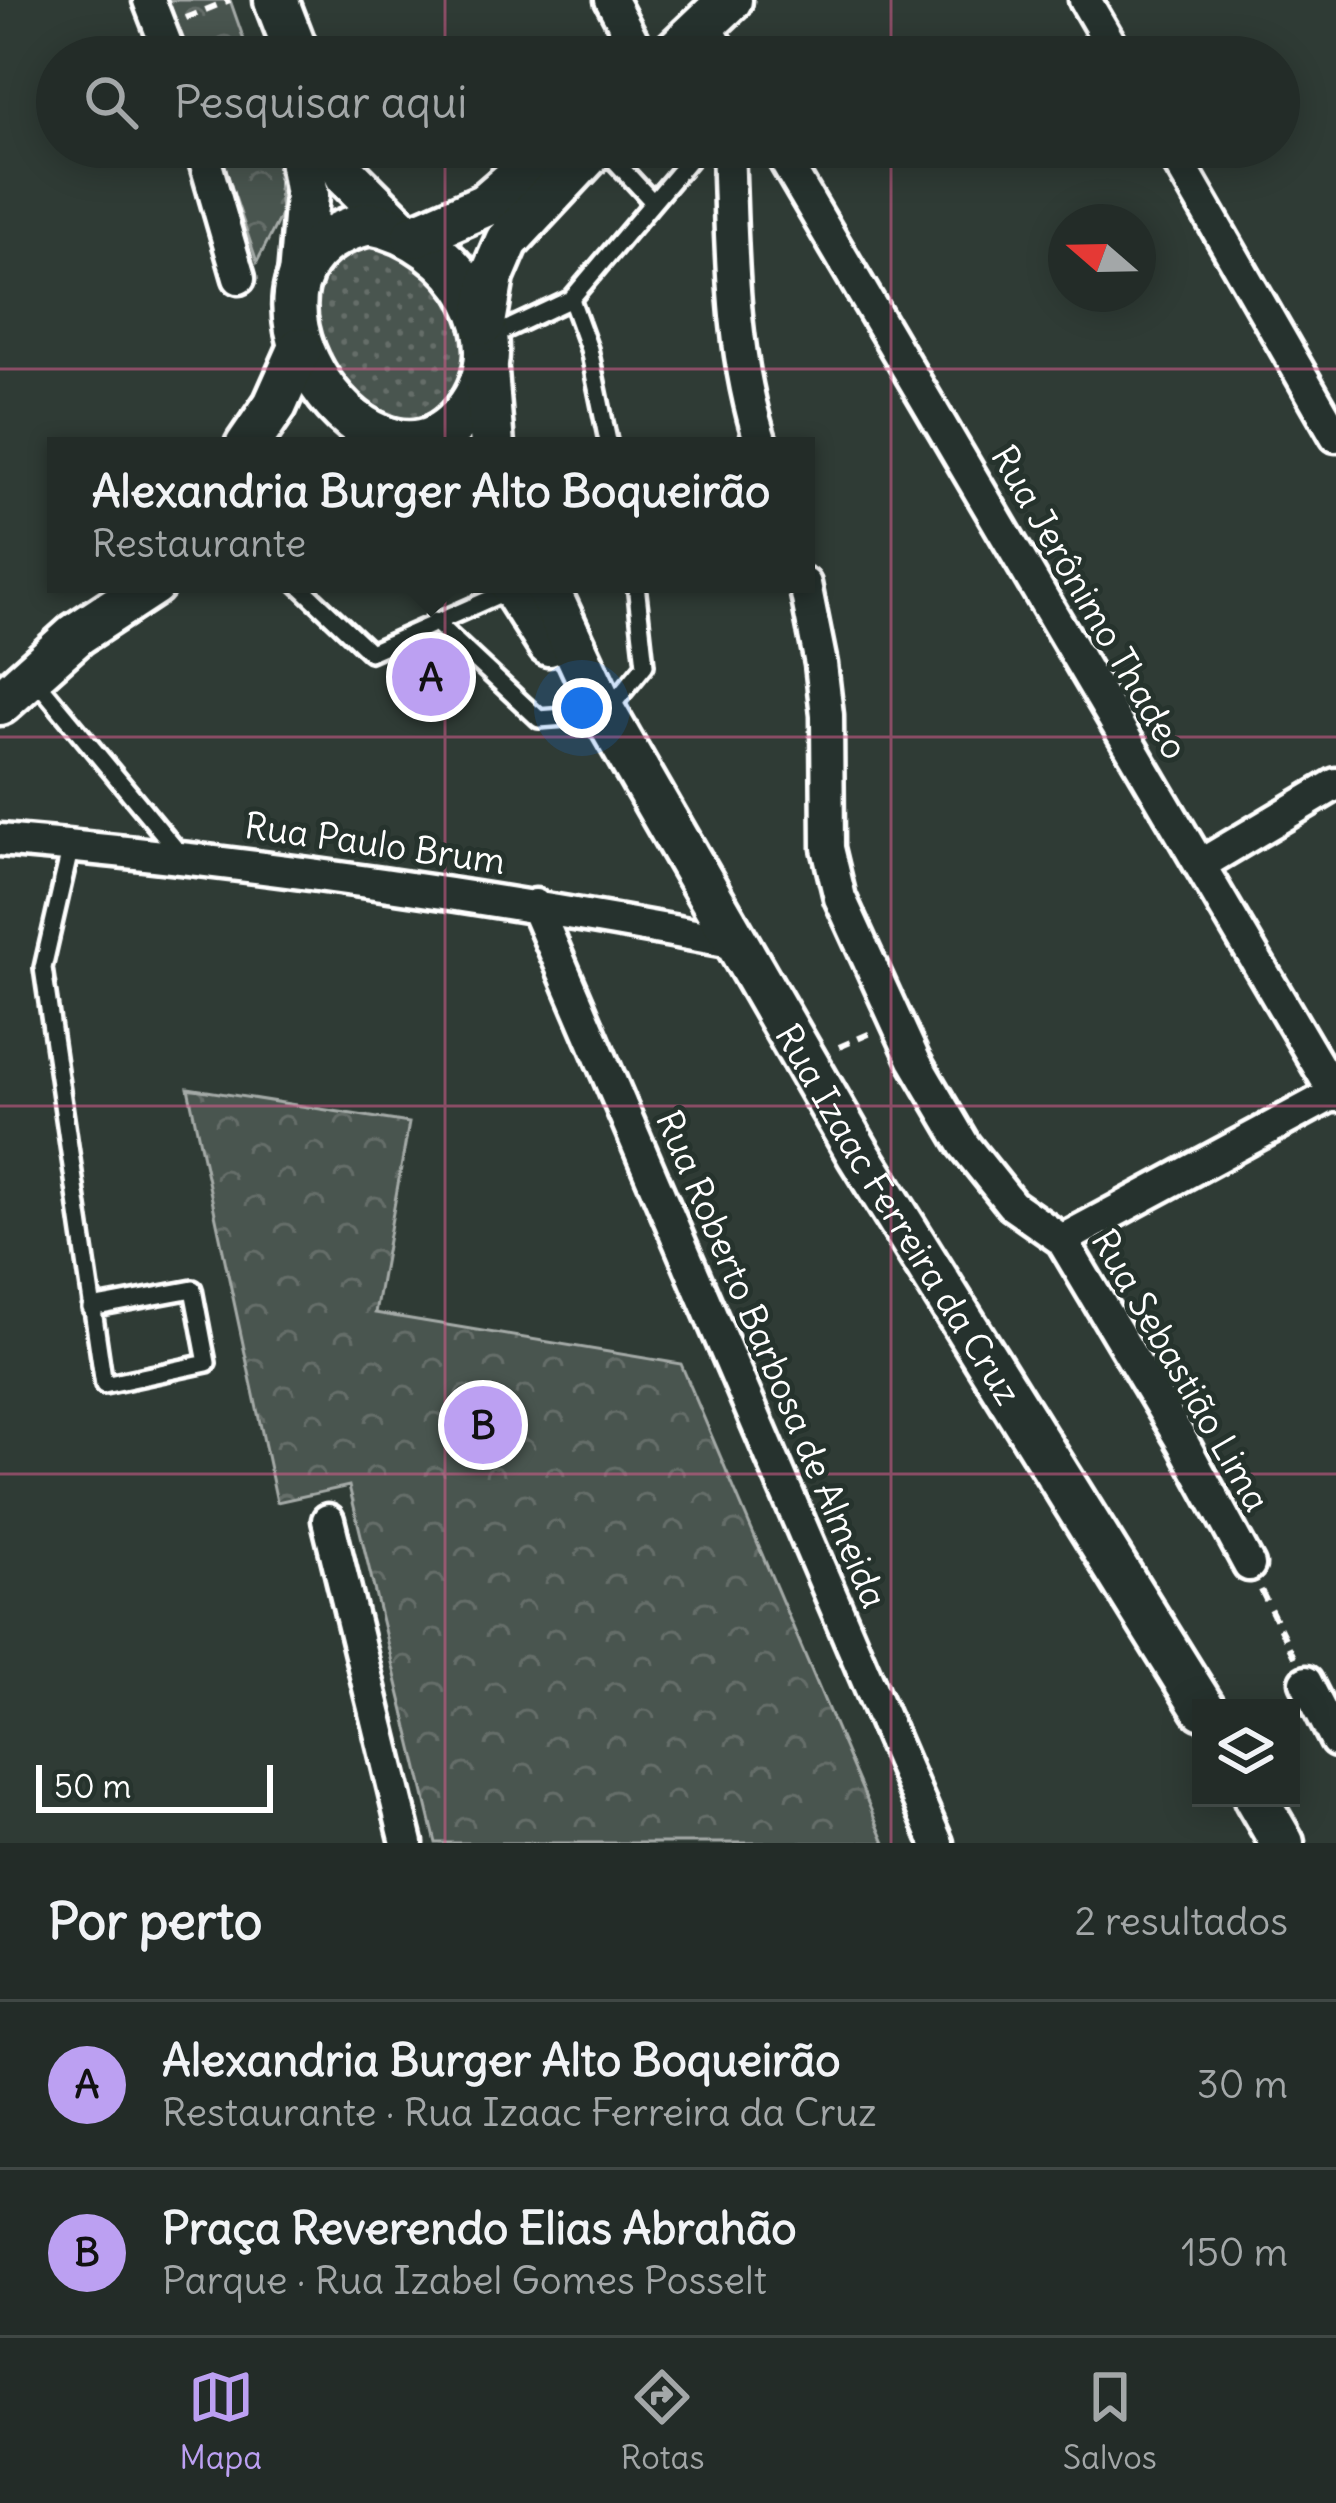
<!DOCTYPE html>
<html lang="pt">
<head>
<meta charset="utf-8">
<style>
  :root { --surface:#232c28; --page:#2b3430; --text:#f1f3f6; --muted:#a3a7a8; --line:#404845; --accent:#bca0f2 }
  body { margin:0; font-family:Delius,sans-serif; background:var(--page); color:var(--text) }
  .controls { position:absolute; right:36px; bottom:36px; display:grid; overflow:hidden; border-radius:0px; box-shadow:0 6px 30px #0003 }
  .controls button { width:108px; height:108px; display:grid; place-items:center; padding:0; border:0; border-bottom:3px solid var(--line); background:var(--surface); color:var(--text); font:60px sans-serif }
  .compass { position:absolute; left:1048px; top:204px; width:108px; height:108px; border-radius:50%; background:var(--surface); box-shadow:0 6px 30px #0003; rotate:290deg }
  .scale { position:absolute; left:36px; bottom:30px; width:237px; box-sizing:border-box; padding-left:12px; border:6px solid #fff; border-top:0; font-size:33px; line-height:42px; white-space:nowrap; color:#fff; -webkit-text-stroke:9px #26332d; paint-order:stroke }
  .you { position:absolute; left:582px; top:708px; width:42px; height:42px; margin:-30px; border:9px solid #fff; border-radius:50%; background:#1a73e8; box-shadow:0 0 0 18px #1a73e833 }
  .badge { display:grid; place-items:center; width:78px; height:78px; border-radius:50%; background:var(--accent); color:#111; font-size:39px; font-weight:700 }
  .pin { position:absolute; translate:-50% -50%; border:6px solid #fff; box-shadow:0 3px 12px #0006 }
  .popup { position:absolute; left:47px; top:437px; width:768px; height:156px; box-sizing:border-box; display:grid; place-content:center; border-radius:0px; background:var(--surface); filter:drop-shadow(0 3px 9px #0005); font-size:39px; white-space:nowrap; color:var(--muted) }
  .popup b { font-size:45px; color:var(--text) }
  .popup::after { content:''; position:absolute; left:50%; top:100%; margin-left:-24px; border:24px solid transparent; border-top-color:var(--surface) }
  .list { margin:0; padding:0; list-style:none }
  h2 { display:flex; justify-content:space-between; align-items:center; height:156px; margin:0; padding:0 48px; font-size:51px }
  h2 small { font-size:39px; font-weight:400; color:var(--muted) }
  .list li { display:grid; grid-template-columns:78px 1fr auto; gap:36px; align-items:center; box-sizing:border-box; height:168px; padding:0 48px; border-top:3px solid var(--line) }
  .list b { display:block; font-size:45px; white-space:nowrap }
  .list p { margin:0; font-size:39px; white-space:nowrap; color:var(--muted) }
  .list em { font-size:39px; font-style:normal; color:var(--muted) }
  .icon { flex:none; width:66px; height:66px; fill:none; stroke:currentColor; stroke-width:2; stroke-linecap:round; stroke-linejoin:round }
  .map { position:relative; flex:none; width:1336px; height:1843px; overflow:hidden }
  .search { position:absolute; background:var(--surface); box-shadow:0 6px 30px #0003; left:36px; right:36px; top:36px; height:132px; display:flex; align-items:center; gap:30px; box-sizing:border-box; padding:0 42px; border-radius:66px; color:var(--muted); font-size:45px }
  .sheet { height:492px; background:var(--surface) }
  nav { display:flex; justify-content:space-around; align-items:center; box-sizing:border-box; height:168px; border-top:3px solid var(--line); background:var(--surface); font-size:33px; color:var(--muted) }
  nav a { display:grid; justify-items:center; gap:6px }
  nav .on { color:var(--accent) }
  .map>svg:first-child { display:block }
</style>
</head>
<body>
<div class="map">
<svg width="1336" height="1843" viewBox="0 0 1336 1843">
  <defs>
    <pattern id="grass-dots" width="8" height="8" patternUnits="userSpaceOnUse" patternTransform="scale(3)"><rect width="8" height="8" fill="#4a544f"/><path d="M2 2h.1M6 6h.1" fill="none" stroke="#656e69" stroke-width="1.8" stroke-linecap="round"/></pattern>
    <pattern id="forest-crowns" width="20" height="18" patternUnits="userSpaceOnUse" patternTransform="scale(3)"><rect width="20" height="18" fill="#4a544f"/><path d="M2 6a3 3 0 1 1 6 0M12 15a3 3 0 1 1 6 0" fill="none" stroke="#656e69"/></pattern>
  </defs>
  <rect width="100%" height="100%" fill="#2f3b35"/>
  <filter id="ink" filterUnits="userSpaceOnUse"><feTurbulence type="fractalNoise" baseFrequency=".00833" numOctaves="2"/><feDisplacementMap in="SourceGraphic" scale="24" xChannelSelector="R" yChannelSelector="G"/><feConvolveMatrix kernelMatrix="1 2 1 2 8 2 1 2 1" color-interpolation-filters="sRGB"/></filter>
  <g filter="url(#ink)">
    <!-- grass -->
    <path fill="url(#grass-dots)" stroke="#a4aaa7" stroke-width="3" d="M361 242 411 252 464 315 469 382C457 393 440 415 425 420 378 435 342 379 315 351 311 286 306 281 361 242Z"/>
    <!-- forest -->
    <path fill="url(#forest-crowns)" stroke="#a4aaa7" stroke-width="3" d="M166 0H230L250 57H186Z
      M218 147H276L281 215 257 262Z
      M188 1088 409 1123 375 1313 681 1364 885 1843H436L349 1486 277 1502Z"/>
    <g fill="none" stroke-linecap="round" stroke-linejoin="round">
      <defs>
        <path id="lane" d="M602 147 652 201
          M490 337 571 299
          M609 446 589 349 571 299 700 147
          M298 584 370 652 512 589
          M434 621 539 719 605 714 645 665 636 584
          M35 679 180 854
          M71 846 43 968 104 1385 207 1363 193 1289 91 1308"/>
        <path id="street" d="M149 0 171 57
          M611 0 641 57
          M1085 0 1118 57
          M705 24 724 57
          M201 147 239 278
          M728 147C732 248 730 349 762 446
          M777 147 1336 1096
          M1170 147 1336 436
          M805 584 821 664 827 715 828 848 840 898 914 1060 964 1145 1012 1205 1062 1240 1183 1443 1249 1565
          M0 840C248 861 492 897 737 943
          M1200 865 1336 784
          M535 905 937 1843
          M1062 1240 1335 1093
          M328 1520 407 1843
          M1306 1682 1336 1741"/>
        <g id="secondary">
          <path d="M276 0 298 57"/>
          <path d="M670 57 730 0"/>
          <path d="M299 147 307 195 300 277"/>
          <path d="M333 147 347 176 399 228"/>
          <path d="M370 223C456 238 529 343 459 419 366 520 195 262 370 223Z"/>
          <path d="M414 236 485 205 552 147"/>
          <path d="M484 323 492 276 507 241 595 147"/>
          <path d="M486 371 492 446"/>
          <path d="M247 446 275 405 300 349"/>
          <path d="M511 584 549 644"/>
          <path id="s1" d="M545 584 605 714 859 1155 1203 1708"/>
          <path d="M0 703 77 634 153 584"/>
          <path d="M1256 1798 1282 1843"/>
        </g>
      </defs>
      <!-- lane casing -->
      <use href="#lane" stroke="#fff" stroke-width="24"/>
      <!-- street casing -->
      <use href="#street" stroke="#fff" stroke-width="39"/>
      <!-- secondary casing -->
      <use href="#secondary" stroke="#fff" stroke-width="51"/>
      <!-- path -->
      <path stroke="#fff" stroke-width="6" stroke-dasharray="12 9" stroke-linecap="butt" d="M186 18 230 0
        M839 1047 871 1033
        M1261 1590 1295 1659"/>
      <!-- lane -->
      <use href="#lane" stroke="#26332d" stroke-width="15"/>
      <!-- street -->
      <use href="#street" stroke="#26332d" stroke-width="30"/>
      <!-- secondary -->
      <use href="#secondary" stroke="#26332d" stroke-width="42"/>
    </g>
  </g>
  <!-- grid -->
  <path fill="none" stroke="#d45d8c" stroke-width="3" stroke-opacity="0.55" d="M445 0V57M891 0V57M445 147V1843M891 147V1843M0 369H1336M0 737H1336M0 1106H1336M0 1474H1336"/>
  <g text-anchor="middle" stroke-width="10" stroke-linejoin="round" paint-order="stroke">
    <!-- street labels -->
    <g font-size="36" fill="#fff" stroke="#26332d">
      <text transform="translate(1090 602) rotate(60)" y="13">Rua Jerônimo Thadeo</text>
      <text transform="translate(375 843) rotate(8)" y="13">Rua Paulo Brum</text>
      <text dy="13" stroke="none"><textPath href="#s1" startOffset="723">Rua Izaac Ferreira da Cruz</textPath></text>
      <text transform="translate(772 1359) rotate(67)" y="13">Rua Roberto Barbosa de Almeida</text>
      <text transform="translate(1181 1370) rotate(60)" y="13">Rua Sebastião Lima</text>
    </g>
  </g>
</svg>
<div class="controls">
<button><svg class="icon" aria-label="layers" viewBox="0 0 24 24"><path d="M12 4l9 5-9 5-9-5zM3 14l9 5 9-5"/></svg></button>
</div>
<svg class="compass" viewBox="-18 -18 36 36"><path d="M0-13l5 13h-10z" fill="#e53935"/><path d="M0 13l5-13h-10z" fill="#a3a7a8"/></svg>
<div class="scale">50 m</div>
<div class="you"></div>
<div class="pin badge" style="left:431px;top:677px">A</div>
<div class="popup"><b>Alexandria Burger Alto Boqueirão</b>Restaurante</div>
<div class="pin badge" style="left:483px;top:1425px">B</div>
<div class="search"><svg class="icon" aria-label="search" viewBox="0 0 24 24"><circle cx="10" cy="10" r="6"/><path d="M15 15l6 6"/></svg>Pesquisar aqui</div>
</div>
<section class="sheet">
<h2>Por perto<small>2 resultados</small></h2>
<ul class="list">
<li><span class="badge">A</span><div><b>Alexandria Burger Alto Boqueirão</b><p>Restaurante · Rua Izaac Ferreira da Cruz</p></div><em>30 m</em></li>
<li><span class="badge">B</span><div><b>Praça Reverendo Elias Abrahão</b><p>Parque · Rua Izabel Gomes Posselt</p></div><em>150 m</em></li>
</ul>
</section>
<nav>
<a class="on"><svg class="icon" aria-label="map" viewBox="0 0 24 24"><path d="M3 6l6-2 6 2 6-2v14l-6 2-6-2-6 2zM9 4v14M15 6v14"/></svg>Mapa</a>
<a><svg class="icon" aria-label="directions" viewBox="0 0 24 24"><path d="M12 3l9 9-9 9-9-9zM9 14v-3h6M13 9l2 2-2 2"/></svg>Rotas</a>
<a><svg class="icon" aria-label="saved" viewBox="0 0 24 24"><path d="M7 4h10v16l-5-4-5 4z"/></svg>Salvos</a>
</nav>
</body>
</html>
